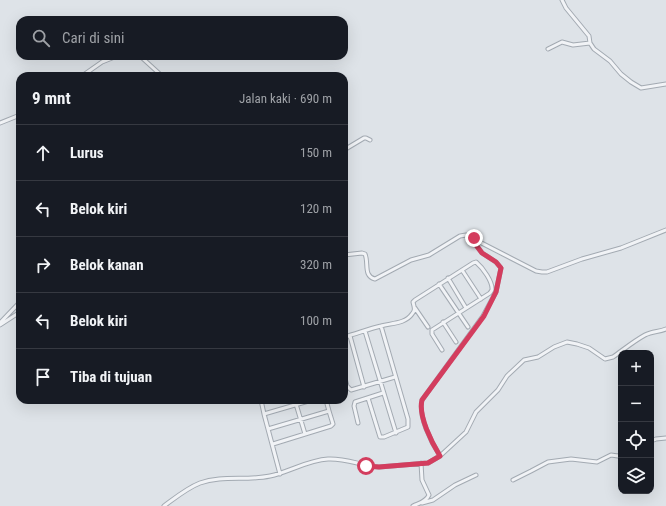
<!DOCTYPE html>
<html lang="id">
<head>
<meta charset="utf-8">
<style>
  :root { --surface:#171b24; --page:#242831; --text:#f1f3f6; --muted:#9ea1a6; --line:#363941 }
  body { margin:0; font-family:"Roboto Condensed",sans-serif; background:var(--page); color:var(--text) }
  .controls { position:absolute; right:12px; bottom:12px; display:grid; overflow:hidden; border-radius:8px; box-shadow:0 4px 16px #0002 }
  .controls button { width:36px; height:36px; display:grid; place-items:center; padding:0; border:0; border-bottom:1px solid var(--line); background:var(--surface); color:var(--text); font:20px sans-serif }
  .stop { position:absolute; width:12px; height:12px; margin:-9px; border:3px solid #d33d5e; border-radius:50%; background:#fff }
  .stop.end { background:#d33d5e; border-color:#fff; box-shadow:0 1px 4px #0008 }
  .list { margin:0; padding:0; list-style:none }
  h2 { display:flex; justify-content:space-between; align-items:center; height:52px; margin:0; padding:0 16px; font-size:17px }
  h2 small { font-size:13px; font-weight:400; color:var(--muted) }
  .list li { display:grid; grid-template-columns:26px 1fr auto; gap:12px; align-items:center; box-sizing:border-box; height:56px; padding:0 16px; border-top:1px solid var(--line) }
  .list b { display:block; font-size:15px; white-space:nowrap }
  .list em { font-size:13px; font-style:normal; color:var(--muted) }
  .icon { flex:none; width:22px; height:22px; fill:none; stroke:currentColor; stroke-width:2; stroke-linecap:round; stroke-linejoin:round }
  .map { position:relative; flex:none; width:666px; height:506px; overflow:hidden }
  .search { position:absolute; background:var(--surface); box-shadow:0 4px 16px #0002; left:16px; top:16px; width:332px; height:44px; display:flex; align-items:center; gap:10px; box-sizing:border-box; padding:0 14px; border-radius:12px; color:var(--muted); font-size:15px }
  .panel { position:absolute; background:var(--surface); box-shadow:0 4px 16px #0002; left:16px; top:72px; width:332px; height:332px; border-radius:12px }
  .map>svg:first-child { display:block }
</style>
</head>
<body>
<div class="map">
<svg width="666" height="506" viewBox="0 0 666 506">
  <rect width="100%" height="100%" fill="#dee3e8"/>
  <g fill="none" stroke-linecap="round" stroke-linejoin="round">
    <defs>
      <path id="street" d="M562 0 566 8 589 36 590 43 594 49 610 61 621 74 631 82 641 88 666 84
        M548 49 562 42 573 45 590 43
        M140 56 162 76
        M82 76 102 62 117 56
        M0 123 20 115
        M344 150 364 138H366L370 140
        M344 255 362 253 365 254C369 263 363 276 375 279L411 260 429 255 460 236 466 235 536 271 542 272H547L582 259 621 248 666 230
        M462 270 481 299
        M448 278 466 308
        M439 284 468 327
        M415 308 428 327
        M443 322 456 342
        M0 323 20 302
        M0 325 20 312
        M365 331 396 433
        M350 336 364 387
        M344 337C356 334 368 329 381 326 391 323 405 324 412 314 416 310 414 307 413 302L415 300 473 263 476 262C483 268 493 282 492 290L490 293 432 330V334L442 350
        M344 375 347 386 351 390 395 377
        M368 398 380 437H384L408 427V419L381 326
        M261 400 264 414
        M296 404 305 434
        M358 423 354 406 355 402 383 393
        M268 429 329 411 326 400
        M651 441 656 439 666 438
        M273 444 331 426 333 424 329 411
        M440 456C431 442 418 416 422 400L483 316 496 292 501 268 496 262 482 253 470 237
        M280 474 264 414 312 400
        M513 480 531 471 548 462 571 459 597 462 611 455 618 456 621 454
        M422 503 433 500 455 485 476 475
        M164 506C175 498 187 488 200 483 222 475 247 481 270 476 289 472 308 460 328 459 346 458 362 466 379 467L428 463 440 456 466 432 476 412 498 390 507 376 524 360 538 357 554 347 567 342 577 344 589 348 605 359 613 357C623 350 634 341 645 335 652 331 659 332 666 329
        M413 506C419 503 426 502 429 495L422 480 421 463"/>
    </defs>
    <!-- street casing -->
    <use href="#street" stroke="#a3aab2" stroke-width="5"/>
    <!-- street -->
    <use href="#street" stroke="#f1f3f6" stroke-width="3"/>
  </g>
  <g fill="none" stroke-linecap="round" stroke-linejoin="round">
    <!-- route -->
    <path stroke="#d33d5e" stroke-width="5" d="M366 466 379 467 428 463 440 456C432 443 418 416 422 400L484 316 496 292 501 268 496 262 482 253 470 237 474 238"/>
  </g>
</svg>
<div class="controls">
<button>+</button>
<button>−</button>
<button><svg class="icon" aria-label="locate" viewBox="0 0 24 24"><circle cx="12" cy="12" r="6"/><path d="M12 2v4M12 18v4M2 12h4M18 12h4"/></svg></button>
<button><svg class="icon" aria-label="layers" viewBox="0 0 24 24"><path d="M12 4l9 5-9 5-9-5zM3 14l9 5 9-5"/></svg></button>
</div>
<div class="stop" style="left:366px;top:466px"></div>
<div class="stop end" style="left:474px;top:238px"></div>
<div class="search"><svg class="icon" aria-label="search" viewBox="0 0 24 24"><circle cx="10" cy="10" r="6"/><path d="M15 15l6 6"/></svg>Cari di sini</div>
<section class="panel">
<h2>9 mnt<small>Jalan kaki · 690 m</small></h2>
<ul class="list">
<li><svg class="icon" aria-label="ahead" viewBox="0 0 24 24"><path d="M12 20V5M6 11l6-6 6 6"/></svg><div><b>Lurus</b></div><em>150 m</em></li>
<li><svg class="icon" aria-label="left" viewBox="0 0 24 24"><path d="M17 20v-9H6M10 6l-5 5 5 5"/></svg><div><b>Belok kiri</b></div><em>120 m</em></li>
<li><svg class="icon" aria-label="right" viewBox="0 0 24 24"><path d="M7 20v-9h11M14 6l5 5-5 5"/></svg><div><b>Belok kanan</b></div><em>320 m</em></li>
<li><svg class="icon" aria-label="left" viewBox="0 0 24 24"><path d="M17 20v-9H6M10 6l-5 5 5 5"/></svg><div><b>Belok kiri</b></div><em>100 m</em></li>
<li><svg class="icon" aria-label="arrive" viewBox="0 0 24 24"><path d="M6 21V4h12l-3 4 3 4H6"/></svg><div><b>Tiba di tujuan</b></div></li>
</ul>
</section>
</div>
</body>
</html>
